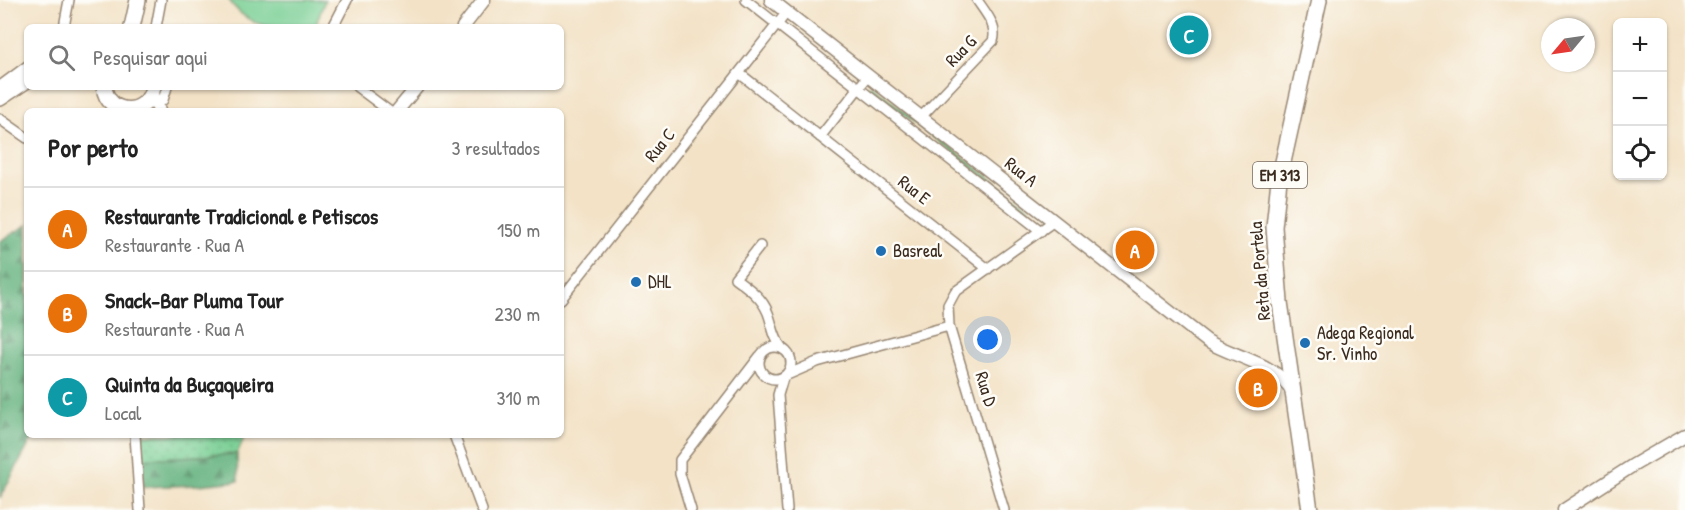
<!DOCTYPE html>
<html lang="pt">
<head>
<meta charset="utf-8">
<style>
  :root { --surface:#fff; --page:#f2f2f2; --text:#222; --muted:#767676; --line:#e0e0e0; --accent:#7c3aed }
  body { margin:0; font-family:"Patrick Hand",sans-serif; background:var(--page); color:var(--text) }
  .controls { position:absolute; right:18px; top:18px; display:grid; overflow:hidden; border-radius:9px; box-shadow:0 2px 4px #0004 }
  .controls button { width:54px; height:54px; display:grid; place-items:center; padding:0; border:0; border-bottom:2px solid var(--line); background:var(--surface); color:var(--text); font:30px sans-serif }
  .compass { position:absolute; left:1541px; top:18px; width:54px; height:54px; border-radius:50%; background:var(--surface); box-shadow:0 2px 4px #0004; rotate:241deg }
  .you { position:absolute; left:988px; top:340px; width:21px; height:21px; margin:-15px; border:4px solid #fff; border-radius:50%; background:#1a73e8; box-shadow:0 0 0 9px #1a73e833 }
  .badge { display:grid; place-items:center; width:39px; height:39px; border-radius:50%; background:var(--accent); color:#fff; font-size:20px; font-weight:700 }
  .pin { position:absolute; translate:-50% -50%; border:3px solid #fff; box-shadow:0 2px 6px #0006 }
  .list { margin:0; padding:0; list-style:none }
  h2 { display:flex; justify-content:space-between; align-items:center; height:78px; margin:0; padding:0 24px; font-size:26px }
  h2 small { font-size:20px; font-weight:400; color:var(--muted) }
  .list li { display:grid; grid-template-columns:39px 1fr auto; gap:18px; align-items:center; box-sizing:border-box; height:84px; padding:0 24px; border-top:2px solid var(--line) }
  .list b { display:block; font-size:22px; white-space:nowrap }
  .list p { margin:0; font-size:20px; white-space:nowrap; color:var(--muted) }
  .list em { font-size:20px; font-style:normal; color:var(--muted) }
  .icon { flex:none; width:33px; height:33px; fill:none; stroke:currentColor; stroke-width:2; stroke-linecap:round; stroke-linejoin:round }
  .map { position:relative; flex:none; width:1685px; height:510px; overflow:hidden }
  .search { position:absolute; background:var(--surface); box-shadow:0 2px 4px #0004; left:24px; top:24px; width:540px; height:66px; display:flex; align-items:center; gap:15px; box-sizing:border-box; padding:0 21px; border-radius:9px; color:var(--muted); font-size:22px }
  .panel { position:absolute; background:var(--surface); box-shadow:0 2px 4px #0004; left:24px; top:108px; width:540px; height:330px; border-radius:9px }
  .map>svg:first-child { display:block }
</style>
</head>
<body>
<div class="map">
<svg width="1685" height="510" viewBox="0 0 1685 510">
  <defs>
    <pattern id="grass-dots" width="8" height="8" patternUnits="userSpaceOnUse" patternTransform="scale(1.5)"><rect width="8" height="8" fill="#76cd92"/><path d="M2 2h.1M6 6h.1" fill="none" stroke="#67b07d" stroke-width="1.8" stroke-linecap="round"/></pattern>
    <pattern id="forest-firs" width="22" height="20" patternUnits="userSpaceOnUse" patternTransform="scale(1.5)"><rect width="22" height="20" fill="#60b07c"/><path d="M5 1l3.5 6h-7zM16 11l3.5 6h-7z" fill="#508f65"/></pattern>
  </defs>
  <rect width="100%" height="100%" fill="#fdfcf7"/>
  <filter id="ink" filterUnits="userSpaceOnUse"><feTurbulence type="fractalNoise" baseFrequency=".0167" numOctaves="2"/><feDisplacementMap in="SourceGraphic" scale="12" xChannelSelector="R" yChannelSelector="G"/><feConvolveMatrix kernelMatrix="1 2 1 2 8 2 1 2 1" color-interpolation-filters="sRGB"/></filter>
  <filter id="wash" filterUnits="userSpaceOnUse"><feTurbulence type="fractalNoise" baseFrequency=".008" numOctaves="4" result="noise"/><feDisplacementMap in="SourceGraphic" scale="24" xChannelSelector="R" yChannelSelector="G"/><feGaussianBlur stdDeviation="1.35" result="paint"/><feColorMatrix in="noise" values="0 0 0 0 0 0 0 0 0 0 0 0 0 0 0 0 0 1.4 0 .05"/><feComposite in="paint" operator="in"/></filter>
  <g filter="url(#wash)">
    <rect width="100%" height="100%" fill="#f3e2c6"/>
    <!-- grass -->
    <path fill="url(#grass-dots)" stroke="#587c58" stroke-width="1.5" d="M869 86H872L1030 209V214L1028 215 1022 212V207L875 92 872 94 867 89Z
      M139 435H245L237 454 140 459Z"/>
    <!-- forest -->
    <path fill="url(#forest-firs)" stroke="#4e6d4d" stroke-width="1.5" d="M27 225V435H34L0 498V241Z
      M237 454 238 481 199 485 143 487 140 459Z"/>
    <!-- green -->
    <path fill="#76cd92" stroke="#587c58" stroke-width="1.5" d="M229 0H325L315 27C279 27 252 33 229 0Z"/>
  </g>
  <g filter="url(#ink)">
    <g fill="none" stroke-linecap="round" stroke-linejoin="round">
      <defs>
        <path id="minor" d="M746 0 1041 231
          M64 27 69 0
          M156 27 161 0
          M333 27 347 0
          M739 73 988 269
          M0 86 27 66
          M357 87 389 111
          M156 106 163 100 167 87
          M922 116 993 41C998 26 985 12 977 0
          M0 119 27 138
          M820 137 868 76
          M760 246 735 278C748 288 762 297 768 313 773 326 773 337 782 348
          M561 299 787 12
          M759 363a16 16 0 1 1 32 0a16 16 0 1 1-32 0Z
          M787 375 817 362 949 326
          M783 378 778 395 787 510
          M135 435 140 510
          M454 435 482 510
          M691 510 680 474V460L760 356
          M1004 510 949 326 948 305 955 292 1054 221"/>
        <path id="tertiary" d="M771 0 1207 341C1235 358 1275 362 1293 392
          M463 27 484 0
          M152 91 159 111
          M397 111 417 87
          M1564 510 1632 466 1685 435"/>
        <path id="primary" d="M132 27 138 0
          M104 87C108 117 148 117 153 87
          M0 98 27 80
          M1310 510 1280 302 1274 227 1279 180 1319 0"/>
      </defs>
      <!-- minor casing -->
      <use href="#minor" stroke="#978672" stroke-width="12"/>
      <!-- tertiary casing -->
      <use href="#tertiary" stroke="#978672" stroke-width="15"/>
      <!-- primary casing -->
      <use href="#primary" stroke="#978672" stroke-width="18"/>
      <!-- minor -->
      <use href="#minor" stroke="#fff" stroke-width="9"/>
      <!-- tertiary -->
      <use href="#tertiary" stroke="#fff" stroke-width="12"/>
      <!-- primary -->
      <use href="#primary" stroke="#fff" stroke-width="15"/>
    </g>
  </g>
  <!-- markers -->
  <g fill="#1f6fb2" stroke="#fdfcf7" stroke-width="2">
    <circle cx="881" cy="251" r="6"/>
    <circle cx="636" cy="282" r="6"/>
    <circle cx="1305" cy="343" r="6"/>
  </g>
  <g text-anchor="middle" stroke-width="5" stroke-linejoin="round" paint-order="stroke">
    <!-- shield labels -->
    <rect fill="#fdfcf7" stroke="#75695f" stroke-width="1.5" x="1253" y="162" width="54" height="26" rx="4.5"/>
    <g font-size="16" font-weight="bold" fill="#3b2a1e">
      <text x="1280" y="181">EM 313</text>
    </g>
    <!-- street labels -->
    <g font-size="18" fill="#3b2a1e" stroke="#fdfcf7">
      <text transform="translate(961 51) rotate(-46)" y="6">Rua G</text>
      <text transform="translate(660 145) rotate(-51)" y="6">Rua C</text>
      <text transform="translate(1021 172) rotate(38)" y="6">Rua A</text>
      <text transform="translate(914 190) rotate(38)" y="6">Rua E</text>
      <text transform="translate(1260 271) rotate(-95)" y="6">Reta da Portela</text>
      <text transform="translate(986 389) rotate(73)" y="6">Rua D</text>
    </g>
    <!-- poi labels -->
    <g font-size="18" fill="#3b2a1e" stroke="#fdfcf7" text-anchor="start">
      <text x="893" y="257">Basreal</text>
      <text x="648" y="288">DHL</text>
      <text x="1317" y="339">Adega Regional<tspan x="1317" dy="21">Sr. Vinho</tspan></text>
    </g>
  </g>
</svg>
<div class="controls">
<button>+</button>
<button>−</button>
<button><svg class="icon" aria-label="locate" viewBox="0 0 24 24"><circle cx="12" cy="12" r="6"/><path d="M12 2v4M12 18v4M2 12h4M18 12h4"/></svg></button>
</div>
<svg class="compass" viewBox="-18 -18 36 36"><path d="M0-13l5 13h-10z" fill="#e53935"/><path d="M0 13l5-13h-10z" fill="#767676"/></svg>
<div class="you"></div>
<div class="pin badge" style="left:1135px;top:250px;background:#e8710a">A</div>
<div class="pin badge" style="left:1258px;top:388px;background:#e8710a">B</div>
<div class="pin badge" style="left:1189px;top:35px;background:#0f9aa8">C</div>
<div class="search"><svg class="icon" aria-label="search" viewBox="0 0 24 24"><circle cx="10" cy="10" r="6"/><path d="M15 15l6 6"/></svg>Pesquisar aqui</div>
<section class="panel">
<h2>Por perto<small>3 resultados</small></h2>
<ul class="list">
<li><span class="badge" style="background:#e8710a">A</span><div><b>Restaurante Tradicional e Petiscos</b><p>Restaurante · Rua A</p></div><em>150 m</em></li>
<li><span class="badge" style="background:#e8710a">B</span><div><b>Snack-Bar Pluma Tour</b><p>Restaurante · Rua A</p></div><em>230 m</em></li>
<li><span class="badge" style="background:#0f9aa8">C</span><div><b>Quinta da Buçaqueira</b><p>Local</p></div><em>310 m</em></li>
</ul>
</section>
</div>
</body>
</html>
